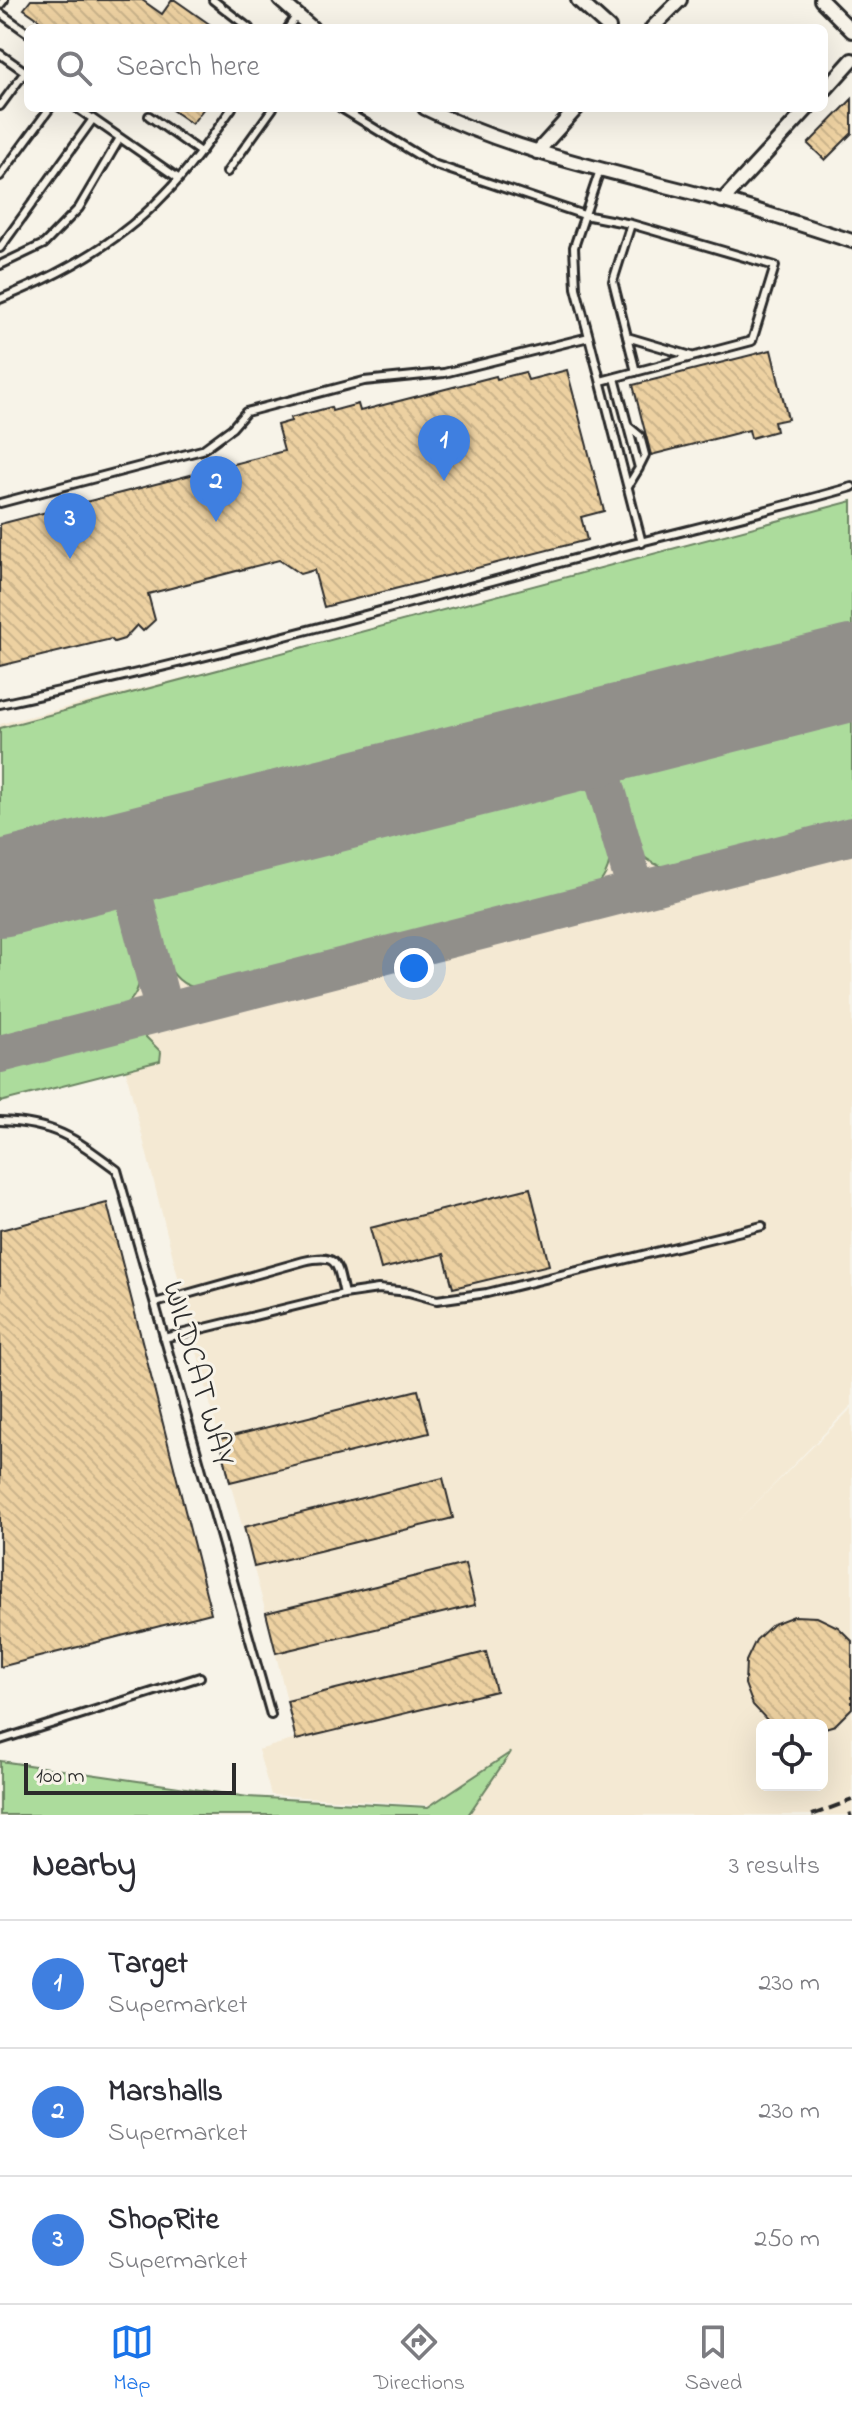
<!DOCTYPE html>
<html lang="en">
<head>
<meta charset="utf-8">
<style>
  :root { --surface:#fff; --page:#f2f2f3; --text:#2b2b33; --muted:#7c7c81; --line:#e1e1e2; --accent:#1a73e8 }
  body { margin:0; font-family:"Indie Flower",sans-serif; background:var(--page); color:var(--text) }
  .controls { position:absolute; right:24px; bottom:24px; display:grid; overflow:hidden; border-radius:12px; box-shadow:0 8px 32px #0002 }
  .controls button { width:72px; height:72px; display:grid; place-items:center; padding:0; border:0; border-bottom:2px solid var(--line); background:var(--surface); color:var(--text); font:40px sans-serif }
  .scale { position:absolute; left:24px; bottom:20px; width:212px; box-sizing:border-box; padding-left:8px; border:4px solid #2b2b2b; border-top:0; font-size:22px; line-height:28px; white-space:nowrap; color:#2b2b2b; -webkit-text-stroke:6px #f7f3e8; paint-order:stroke }
  .you { position:absolute; left:414px; top:968px; width:28px; height:28px; margin:-20px; border:6px solid #fff; border-radius:50%; background:#1a73e8; box-shadow:0 0 0 12px #1a73e833 }
  .badge { display:grid; place-items:center; width:52px; height:52px; border-radius:50%; background:var(--accent); color:#fff; font-size:26px; font-weight:700 }
  .pin { position:absolute; translate:-50% -66px; filter:drop-shadow(0 2px 4px #0008) }
  .pin::after { content:''; position:absolute; top:42px; width:28px; height:24px; background:inherit; clip-path:polygon(0 0,100% 0,50% 100%) }
  .list { margin:0; padding:0; list-style:none }
  h2 { display:flex; justify-content:space-between; align-items:center; height:104px; margin:0; padding:0 32px; font-size:34px }
  h2 small { font-size:26px; font-weight:400; color:var(--muted) }
  .list li { display:grid; grid-template-columns:52px 1fr auto; gap:24px; align-items:center; box-sizing:border-box; height:128px; padding:0 32px; border-top:2px solid var(--line) }
  .list b { display:block; font-size:30px; white-space:nowrap }
  .list p { margin:0; font-size:26px; white-space:nowrap; color:var(--muted) }
  .list em { font-size:26px; font-style:normal; color:var(--muted) }
  .icon { flex:none; width:44px; height:44px; fill:none; stroke:currentColor; stroke-width:2; stroke-linecap:round; stroke-linejoin:round }
  .map { position:relative; flex:none; width:852px; height:1815px; overflow:hidden }
  .search { position:absolute; background:var(--surface); box-shadow:0 8px 32px #0002; left:24px; right:24px; top:24px; height:88px; display:flex; align-items:center; gap:20px; box-sizing:border-box; padding:0 28px; border-radius:12px; color:var(--muted); font-size:30px }
  .sheet { height:488px; background:var(--surface) }
  nav { display:flex; justify-content:space-around; align-items:center; box-sizing:border-box; height:112px; border-top:2px solid var(--line); background:var(--surface); font-size:22px; color:var(--muted) }
  nav a { display:grid; justify-items:center; gap:4px }
  nav .on { color:var(--accent) }
  .map>svg:first-child { display:block }
</style>
</head>
<body>
<div class="map">
<svg width="852" height="1815" viewBox="0 0 852 1815">
  <defs>
    <pattern id="building-back-hatch" width="6" height="6" patternUnits="userSpaceOnUse" patternTransform="scale(2)"><rect width="6" height="6" fill="#edd1a1"/><path d="M-1 5l2 2M0 0l6 6M5-1l2 2" fill="none" stroke="#cbb48b"/></pattern>
  </defs>
  <rect width="100%" height="100%" fill="#f7f3e8"/>
  <filter id="ink" filterUnits="userSpaceOnUse"><feTurbulence type="fractalNoise" baseFrequency=".0125" numOctaves="2"/><feDisplacementMap in="SourceGraphic" scale="16" xChannelSelector="R" yChannelSelector="G"/><feConvolveMatrix kernelMatrix="1 2 1 2 8 2 1 2 1" color-interpolation-filters="sRGB"/></filter>
  <g filter="url(#ink)">
    <!-- built -->
    <path fill="#f4e9d3" fill-rule="evenodd" d="M852 505V1405L739 1520 852 1408V1815H468L509 1753 430 1805 271 1795 258 1750 296 1739 266 1613 230 1482 124 1064 0 1095V724L437 614ZM762 1725H822V1785H762Z"/>
    <!-- grass -->
    <path fill="#acdc9c" stroke="#6c8464" stroke-width="2" d="M852 501V632L0 850V728Z
      M852 715V823L671 870C661 867 650 863 642 855 633 844 617 785 623 773Z
      M587 783 593 785 597 794C606 827 624 865 592 890L208 988C162 993 158 934 150 900L151 894Z
      M116 903 124 909 127 916C135 947 156 992 117 1010L0 1040V933Z
      M130 1030 143 1034 161 1052 160 1061 0 1102V1062Z
      M511 1752 468 1815H0V1761L248 1797 428 1807Z"/>
    <g fill="none" stroke-linecap="round" stroke-linejoin="round">
      <!-- taxiway -->
      <path stroke="#918f8a" stroke-width="38" d="M592 739 636 891
        M124 858 164 1012
        M0 1054 852 836"/>
      <!-- runway -->
      <path stroke="#918f8a" stroke-width="96" d="M0 889 852 673"/>
    </g>
    <!-- building -->
    <path fill="url(#building-back-hatch)" stroke="#2b2b2b" stroke-width="2" d="M31 0H142L162 14 172 0H175L215 28H51L24 9Z
      M852 99V133L825 160 808 144Z
      M169 108H204L192 124Z
      M771 350 788 419 774 422 776 431 751 438 749 430 651 455 633 385Z
      M567 370 604 511 581 517 587 540 324 607 314 570 300 574 279 560 148 594 155 620 143 631 137 625 124 639 114 642 111 639 0 666V524L284 451 277 425 291 421 290 418 331 407 332 411 358 404 360 411 496 376 497 379 525 372 528 380Z
      M530 1188 549 1265 453 1288 444 1254 381 1269 370 1228Z
      M107 1203 211 1613 0 1667V1230Z
      M418 1390 429 1433 230 1482 220 1439Z
      M443 1478 453 1518 254 1567 244 1527Z
      M465 1564 475 1605 276 1653 266 1613Z
      M794 1616 817 1617 838 1627 852 1641V1708L835 1725 822 1729V1725H775L769 1722 753 1705 745 1684 746 1661 756 1640 773 1624Z
      M486 1652 496 1691 296 1740 287 1701Z"/>
    <g fill="none" stroke-linecap="round" stroke-linejoin="round">
      <defs>
        <path id="lane" d="M213 0 249 28
          M0 5 4 0
          M0 13 28 33
          M288 28 297 15
          M0 54 27 73
          M0 106 25 72
          M77 108 178 178
          M341 108 433 164 584 215 631 224 775 266 752 341 601 381
          M149 116 200 152
          M227 172 273 108
          M0 176 50 108
          M631 224 613 281 636 372
          M0 248 93 119
          M0 265 44 244 79 208 120 138
          M0 299C60 275 119 243 164 195 190 169 211 138 232 108
          M589 337 642 543
          M627 337 691 356
          M615 378 639 468 628 486
          M628 426 640 436 645 455 639 467
          M0 503 202 450 232 428 246 412 364 381 444 373 589 337 576 288 574 247 600 170
          M0 704C188 664 373 613 559 563 656 537 755 515 852 487
          M0 1121C55 1123 74 1138 117 1170L271 1715
          M155 1303 304 1261C339 1253 337 1264 344 1294
          M164 1338 344 1294 378 1289 409 1292 437 1300 487 1293 762 1226
          M0 1740 200 1677"/>
        <path id="street" d="M280 0 312 28
          M578 0 609 28
          M821 0 852 31
          M652 28 680 0
          M824 91 852 60
          M425 108C517 153 618 173 717 199 762 211 807 227 852 241
          M537 152 577 108
          M722 201 808 108"/>
      </defs>
      <!-- lane casing -->
      <use href="#lane" stroke="#2b2b2b" stroke-width="12"/>
      <!-- street casing -->
      <use href="#street" stroke="#2b2b2b" stroke-width="18"/>
      <!-- lane -->
      <use href="#lane" stroke="#f7f3e8" stroke-width="6"/>
      <!-- street -->
      <use href="#street" stroke="#f7f3e8" stroke-width="12"/>
      <!-- rail -->
      <path stroke="#2b2b2b" stroke-width="4" stroke-dasharray="12 6" stroke-linecap="butt" d="M812 1815 852 1800
        M849 1815 852 1814"/>
    </g>
  </g>
  <g text-anchor="middle" stroke-width="6" stroke-linejoin="round" paint-order="stroke">
    <!-- street labels -->
    <g font-size="32" fill="#2b2b2b" stroke="#f7f3e8">
      <text transform="translate(200 1373) rotate(74)" y="11">WILDCAT WAY</text>
    </g>
  </g>
</svg>
<div class="controls">
<button><svg class="icon" aria-label="locate" viewBox="0 0 24 24"><circle cx="12" cy="12" r="6"/><path d="M12 2v4M12 18v4M2 12h4M18 12h4"/></svg></button>
</div>
<div class="scale">100 m</div>
<div class="you"></div>
<div class="pin badge" style="left:444px;top:481px;background:#3f7fe0">1</div>
<div class="pin badge" style="left:216px;top:522px;background:#3f7fe0">2</div>
<div class="pin badge" style="left:70px;top:559px;background:#3f7fe0">3</div>
<div class="search"><svg class="icon" aria-label="search" viewBox="0 0 24 24"><circle cx="10" cy="10" r="6"/><path d="M15 15l6 6"/></svg>Search here</div>
</div>
<section class="sheet">
<h2>Nearby<small>3 results</small></h2>
<ul class="list">
<li><span class="badge" style="background:#3f7fe0">1</span><div><b>Target</b><p>Supermarket</p></div><em>230 m</em></li>
<li><span class="badge" style="background:#3f7fe0">2</span><div><b>Marshalls</b><p>Supermarket</p></div><em>230 m</em></li>
<li><span class="badge" style="background:#3f7fe0">3</span><div><b>ShopRite</b><p>Supermarket</p></div><em>250 m</em></li>
</ul>
</section>
<nav>
<a class="on"><svg class="icon" aria-label="map" viewBox="0 0 24 24"><path d="M3 6l6-2 6 2 6-2v14l-6 2-6-2-6 2zM9 4v14M15 6v14"/></svg>Map</a>
<a><svg class="icon" aria-label="directions" viewBox="0 0 24 24"><path d="M12 3l9 9-9 9-9-9zM9 14v-3h6M13 9l2 2-2 2"/></svg>Directions</a>
<a><svg class="icon" aria-label="saved" viewBox="0 0 24 24"><path d="M7 4h10v16l-5-4-5 4z"/></svg>Saved</a>
</nav>
</body>
</html>
